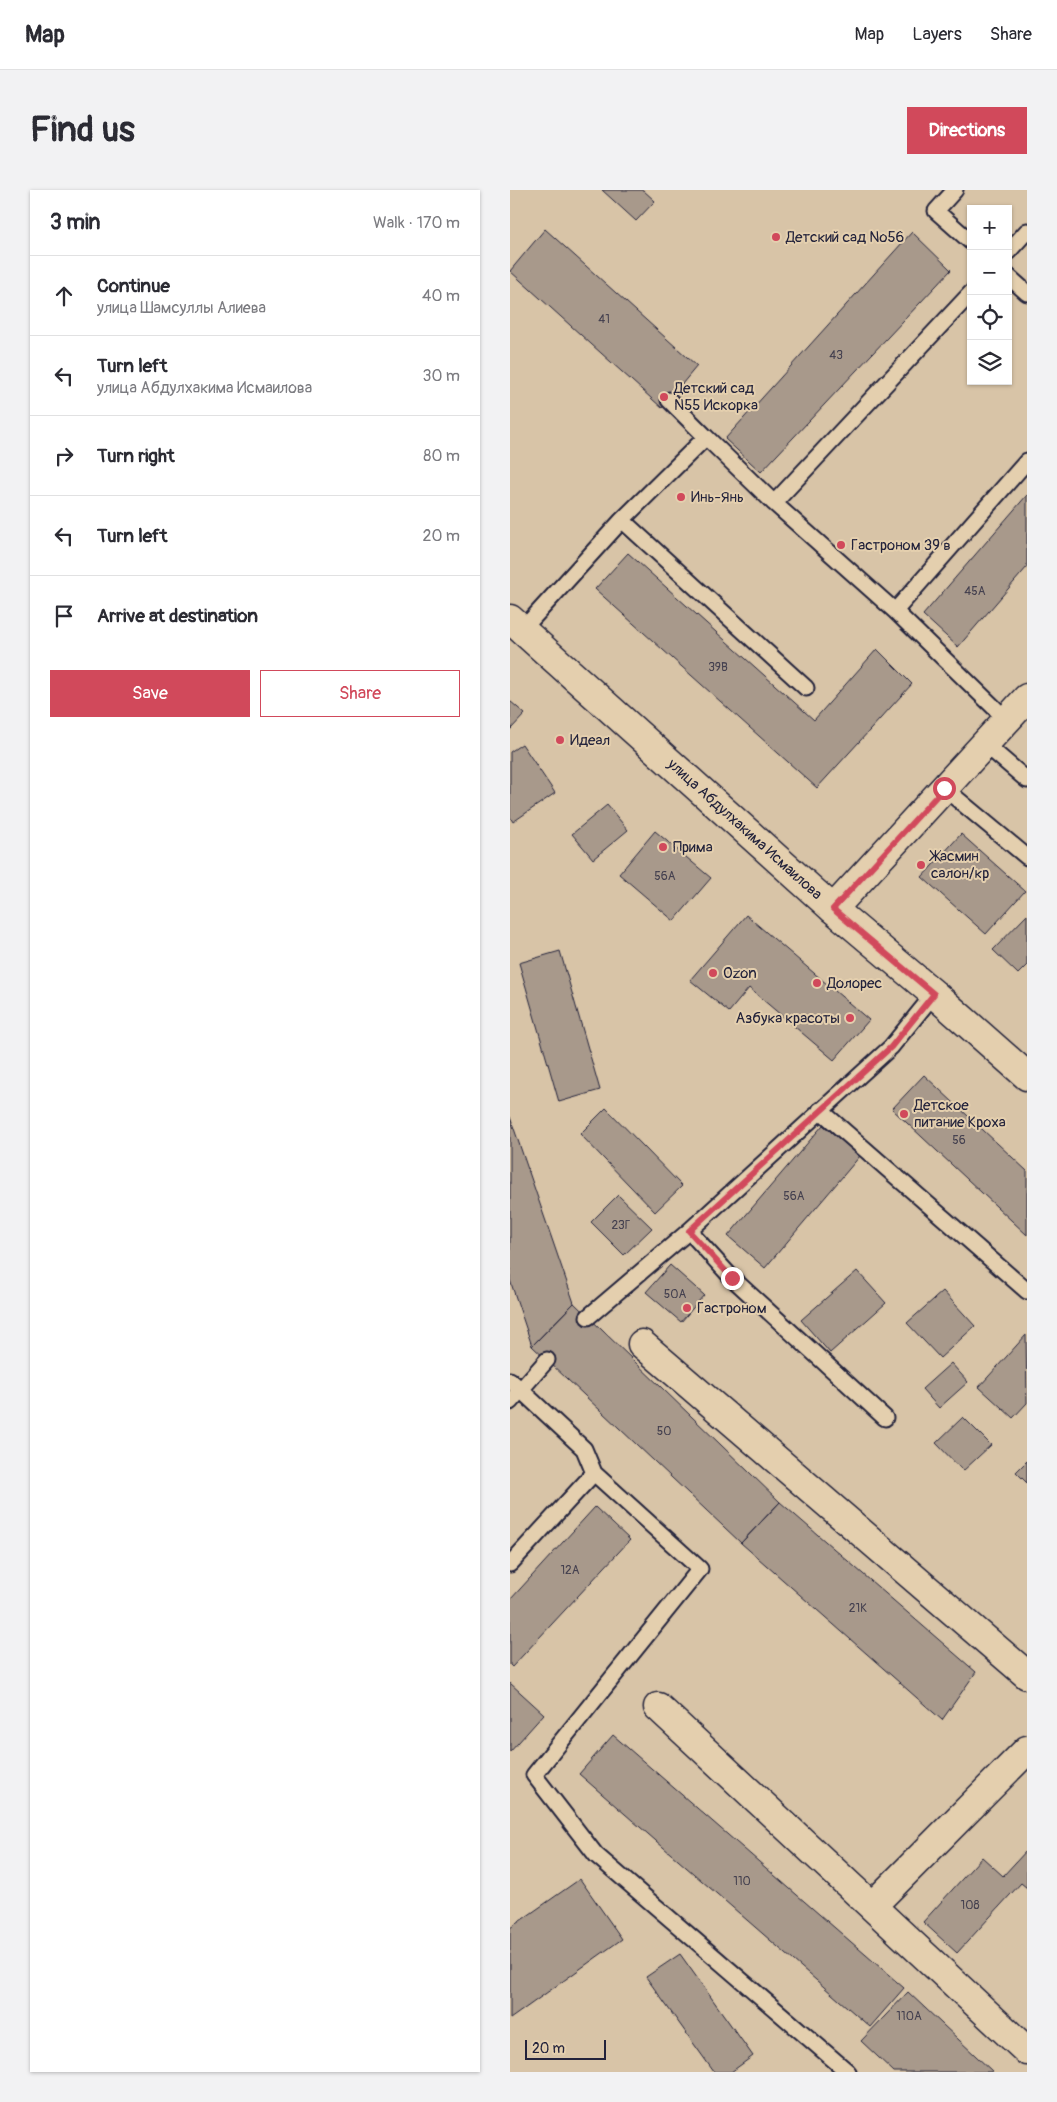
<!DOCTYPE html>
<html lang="en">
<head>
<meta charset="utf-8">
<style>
  :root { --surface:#fff; --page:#f2f2f3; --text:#2b2b33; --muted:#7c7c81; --line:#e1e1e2; --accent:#d1495b }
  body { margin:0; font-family:Pangolin,sans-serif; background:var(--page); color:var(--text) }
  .controls { position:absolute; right:15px; top:15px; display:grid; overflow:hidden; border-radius:0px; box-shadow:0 1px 4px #0004 }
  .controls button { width:45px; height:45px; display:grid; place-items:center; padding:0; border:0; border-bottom:1px solid var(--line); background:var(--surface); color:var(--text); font:25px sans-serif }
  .scale { position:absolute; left:15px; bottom:12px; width:81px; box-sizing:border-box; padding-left:5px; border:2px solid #22223b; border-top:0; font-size:14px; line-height:18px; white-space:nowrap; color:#22223b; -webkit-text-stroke:4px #e4cfae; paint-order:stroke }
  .stop { position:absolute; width:15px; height:15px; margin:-11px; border:4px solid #d1495b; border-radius:50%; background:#fff }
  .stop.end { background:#d1495b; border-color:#fff; box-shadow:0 1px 5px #0008 }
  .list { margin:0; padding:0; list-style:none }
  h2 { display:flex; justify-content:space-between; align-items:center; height:65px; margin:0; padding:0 20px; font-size:21px }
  h2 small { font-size:16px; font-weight:400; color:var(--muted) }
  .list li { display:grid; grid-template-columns:32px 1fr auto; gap:15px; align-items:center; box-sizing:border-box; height:80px; padding:0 20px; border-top:1px solid var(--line) }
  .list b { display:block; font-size:19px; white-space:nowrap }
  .list p { margin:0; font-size:16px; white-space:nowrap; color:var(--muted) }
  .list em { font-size:16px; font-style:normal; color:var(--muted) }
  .actions { display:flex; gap:10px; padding:15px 20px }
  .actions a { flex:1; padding:11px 0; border:1px solid var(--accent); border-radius:0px; text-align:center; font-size:18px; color:var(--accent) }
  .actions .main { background:var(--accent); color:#fff }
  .icon { flex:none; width:28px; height:28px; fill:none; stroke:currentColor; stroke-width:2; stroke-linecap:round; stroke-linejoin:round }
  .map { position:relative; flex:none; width:517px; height:1882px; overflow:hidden; border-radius:0px }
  header { display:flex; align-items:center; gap:30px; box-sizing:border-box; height:70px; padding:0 25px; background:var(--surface); border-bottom:1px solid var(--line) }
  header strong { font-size:24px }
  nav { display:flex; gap:28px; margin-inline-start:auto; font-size:18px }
  .intro { display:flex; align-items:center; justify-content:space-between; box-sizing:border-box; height:120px; padding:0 30px }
  h1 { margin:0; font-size:35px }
  .button { padding:12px 22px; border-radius:0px; background:var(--accent); color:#fff; font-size:18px; font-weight:700 }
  main { display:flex; gap:30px; padding:0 30px }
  aside { flex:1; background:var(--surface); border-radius:0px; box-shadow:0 1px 4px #0004 }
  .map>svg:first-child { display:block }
</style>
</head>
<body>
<header>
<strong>Map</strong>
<nav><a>Map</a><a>Layers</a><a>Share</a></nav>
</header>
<div class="intro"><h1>Find us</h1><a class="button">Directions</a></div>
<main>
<aside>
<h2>3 min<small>Walk · 170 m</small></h2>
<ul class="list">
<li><svg class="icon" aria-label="ahead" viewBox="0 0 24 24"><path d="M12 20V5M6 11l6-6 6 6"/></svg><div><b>Continue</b><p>улица Шамсуллы Алиева</p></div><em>40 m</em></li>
<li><svg class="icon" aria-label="left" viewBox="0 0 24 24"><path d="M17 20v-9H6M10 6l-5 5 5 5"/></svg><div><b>Turn left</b><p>улица Абдулхакима Исмаилова</p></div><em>30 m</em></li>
<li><svg class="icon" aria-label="right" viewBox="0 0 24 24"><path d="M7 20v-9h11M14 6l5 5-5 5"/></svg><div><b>Turn right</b></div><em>80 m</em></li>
<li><svg class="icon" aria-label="left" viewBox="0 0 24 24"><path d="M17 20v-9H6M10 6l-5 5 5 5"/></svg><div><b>Turn left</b></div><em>20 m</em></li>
<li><svg class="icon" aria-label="arrive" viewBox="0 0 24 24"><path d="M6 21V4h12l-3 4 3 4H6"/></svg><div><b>Arrive at destination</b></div></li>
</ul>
<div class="actions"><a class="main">Save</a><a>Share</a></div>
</aside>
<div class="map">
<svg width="517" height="1882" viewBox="0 0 517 1882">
  <rect width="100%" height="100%" fill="#d8c4a7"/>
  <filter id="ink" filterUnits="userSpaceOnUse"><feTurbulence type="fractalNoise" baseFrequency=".02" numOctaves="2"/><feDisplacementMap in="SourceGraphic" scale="10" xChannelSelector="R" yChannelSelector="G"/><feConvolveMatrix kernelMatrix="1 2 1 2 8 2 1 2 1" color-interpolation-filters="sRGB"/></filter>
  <g filter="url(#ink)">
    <!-- building -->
    <path fill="#a8998b" stroke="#22223b" d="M92 0H133L145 11 126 31Z
      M35 39 187 176 152 218 0 81Z
      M402 42 441 80 251 282 215 249Z
      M517 305V377L448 457 413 425Z
      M118 363 304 530 367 459 402 494 307 598 85 399Z
      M0 511 15 524 0 540Z
      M12 554 45 603 3 632 0 627V562Z
      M97 615 118 640 83 669 62 644Z
      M145 641 201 688 164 731 109 684Z
      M451 644 515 701 476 744 412 687Z
      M236 725 359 830 324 870 239 798 219 822 180 790Z
      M517 725V775L508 784 483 760Z
      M50 761 90 900 49 912 9 773Z
      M414 885 517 981V1045L382 919Z
      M96 918 172 996 145 1022 70 944Z
      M0 927 64 1113 22 1156 0 1090Z
      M313 935 350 966 255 1078 218 1046Z
      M108 1005 142 1038 114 1065 81 1032Z
      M160 1075 194 1105 171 1132 136 1102Z
      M347 1081 376 1113 320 1163 291 1130Z
      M433 1101 465 1136 430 1168 397 1133Z
      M64 1113 270 1312 231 1353 22 1156Z
      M516 1145 517 1213 503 1228 469 1197Z
      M441 1173 458 1192 429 1218 412 1199Z
      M453 1227 481 1255 453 1281 426 1253Z
      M517 1271V1293L506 1282Z
      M270 1312 466 1482 432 1530 231 1353Z
      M85 1317 120 1350 2 1477 0 1475V1410Z
      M0 1493 34 1524 0 1562Z
      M103 1545 394 1798 360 1837 69 1584Z
      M517 1660V1698L511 1693 447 1763 413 1732 472 1667 493 1686Z
      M70 1689 112 1749 0 1829V1738Z
      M170 1764 243 1866 221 1882H204L136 1787Z
      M398 1802 483 1882H384L351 1851Z"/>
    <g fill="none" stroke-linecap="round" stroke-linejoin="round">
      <defs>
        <path id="lane" d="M445 0 426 21 461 52
          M498 62 517 41
          M498 86 517 103
          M196 247 264 313 385 421 517 271
          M264 313 461 103
          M112 330 296 498
          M385 421 497 530
          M12 440 112 330 196 247 159 210
          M475 554 517 590
          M434 598 517 667
          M310 920 517 1101
          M179 1041 222 1088 375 1228
          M78 1127 179 1041 381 857 424 804
          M0 1190 74 1259 84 1283 0 1374
          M0 1212 37 1170
          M84 1283 190 1379 24 1585 86 1665 338 1882"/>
        <path id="street" d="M323 719 517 508
          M132 1154 517 1485
          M148 1517 517 1861
          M362 1716 517 1560"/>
        <path id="secondary" d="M0 429 323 719 424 804 517 886"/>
      </defs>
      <!-- lane casing -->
      <use href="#lane" stroke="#22223b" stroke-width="19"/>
      <!-- street casing -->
      <use href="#street" stroke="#22223b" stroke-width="31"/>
      <!-- secondary casing -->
      <use href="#secondary" stroke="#22223b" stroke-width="31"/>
      <!-- lane -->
      <use href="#lane" stroke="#e4cfae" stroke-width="15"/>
      <!-- street -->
      <use href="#street" stroke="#e4cfae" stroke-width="28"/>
      <!-- secondary -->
      <use href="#secondary" stroke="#e4cfae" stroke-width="28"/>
    </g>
  </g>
  <g fill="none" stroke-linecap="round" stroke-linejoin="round" filter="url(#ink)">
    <!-- route -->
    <path stroke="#d1495b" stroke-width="6" d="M222 1088 179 1041 381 857 424 804 323 719 434 598"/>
  </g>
  <!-- markers -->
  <g fill="#d1495b" stroke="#e4cfae" stroke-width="2">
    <circle cx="266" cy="47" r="5"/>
    <circle cx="154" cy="207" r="5"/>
    <circle cx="171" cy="307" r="5"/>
    <circle cx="331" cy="355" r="5"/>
    <circle cx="50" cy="550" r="5"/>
    <circle cx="153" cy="657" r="5"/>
    <circle cx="411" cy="675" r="5"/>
    <circle cx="203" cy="783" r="5"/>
    <circle cx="307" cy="793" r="5"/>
    <circle cx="340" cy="828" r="5"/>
    <circle cx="394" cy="924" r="5"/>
    <circle cx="177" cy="1118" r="5"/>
  </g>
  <g text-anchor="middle" stroke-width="4" stroke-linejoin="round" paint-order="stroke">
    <!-- number labels -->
    <g font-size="12" fill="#44404f">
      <text x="94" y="133">41</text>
      <text x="326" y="169">43</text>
      <text x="465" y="405">45А</text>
      <text x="208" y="481">39В</text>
      <text x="155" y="690">56А</text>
      <text x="449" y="954">56</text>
      <text x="284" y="1010">56А</text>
      <text x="111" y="1039">23Г</text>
      <text x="165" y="1108">50А</text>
      <text x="154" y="1245">50</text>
      <text x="60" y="1384">12А</text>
      <text x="348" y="1422">21К</text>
      <text x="232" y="1695">110</text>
      <text x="460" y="1719">108</text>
      <text x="399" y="1830">110А</text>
    </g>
    <!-- poi labels -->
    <g font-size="15" fill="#22223b" stroke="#e4cfae" text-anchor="start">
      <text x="276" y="52">Детский сад №56</text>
      <text x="164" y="203">Детский сад<tspan x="164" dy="17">N55 Искорка</tspan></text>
      <text x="181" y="312">Инь-Янь</text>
      <text x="341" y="360">Гастроном 39 в</text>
      <text x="60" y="555">Идеал</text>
      <text x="163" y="662">Прима</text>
      <text x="421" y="671">Жасмин<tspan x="421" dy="17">салон/кр</tspan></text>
      <text x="213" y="788">Ozon</text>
      <text x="317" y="798">Долорес</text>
      <text x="330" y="833" text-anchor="end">Азбука красоты</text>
      <text x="404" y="920">Детское<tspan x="404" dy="17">питание Кроха</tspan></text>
      <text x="187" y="1123">Гастроном</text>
    </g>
    <!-- street labels -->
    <g font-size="15" fill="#22223b" stroke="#e4cfae">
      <text transform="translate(235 639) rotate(42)" y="5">улица Абдулхакима Исмаилова</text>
    </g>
  </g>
</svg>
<div class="controls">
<button>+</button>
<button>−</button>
<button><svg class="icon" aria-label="locate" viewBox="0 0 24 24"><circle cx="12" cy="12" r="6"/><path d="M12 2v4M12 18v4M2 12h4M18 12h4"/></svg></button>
<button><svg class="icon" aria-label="layers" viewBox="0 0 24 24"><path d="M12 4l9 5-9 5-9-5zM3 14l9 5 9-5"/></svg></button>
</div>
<div class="scale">20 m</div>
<div class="stop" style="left:434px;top:598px"></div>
<div class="stop end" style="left:222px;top:1088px"></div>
</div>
</main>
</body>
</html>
